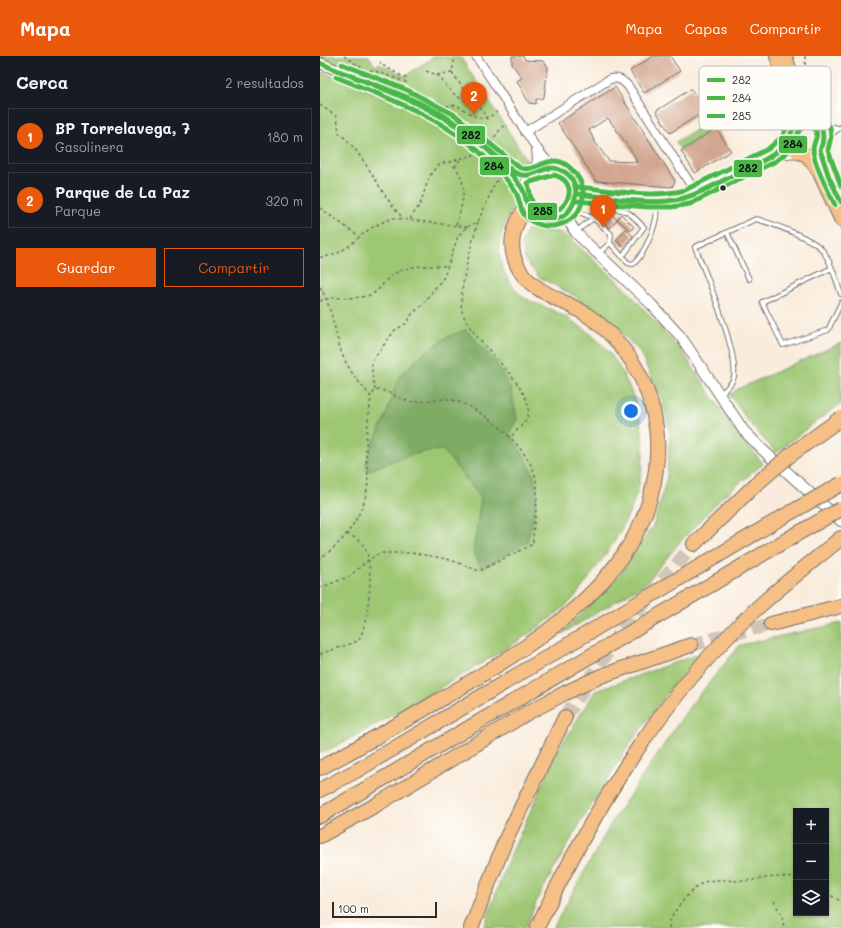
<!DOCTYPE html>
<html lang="es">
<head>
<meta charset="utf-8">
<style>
  :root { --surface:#171b24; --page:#242831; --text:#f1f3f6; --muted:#9ea1a6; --line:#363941; --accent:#ea580c }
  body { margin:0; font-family:Mali,sans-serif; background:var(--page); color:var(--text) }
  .controls { position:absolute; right:12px; bottom:12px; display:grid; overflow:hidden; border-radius:0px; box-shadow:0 1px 3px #0004 }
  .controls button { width:36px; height:36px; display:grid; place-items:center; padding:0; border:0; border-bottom:1px solid var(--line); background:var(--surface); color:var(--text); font:20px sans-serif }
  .scale { position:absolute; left:12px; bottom:10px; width:105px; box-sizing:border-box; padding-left:4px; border:2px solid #2b2b2b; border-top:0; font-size:11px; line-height:14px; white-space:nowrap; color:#2b2b2b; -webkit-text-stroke:3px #fdfcf7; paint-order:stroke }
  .you { position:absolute; left:311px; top:355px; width:14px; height:14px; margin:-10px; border:3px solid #fff; border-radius:50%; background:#1a73e8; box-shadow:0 0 0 6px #1a73e833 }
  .badge { display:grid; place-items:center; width:26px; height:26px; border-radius:50%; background:var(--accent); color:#fff; font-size:13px; font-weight:700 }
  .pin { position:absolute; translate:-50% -33px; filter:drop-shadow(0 1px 2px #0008) }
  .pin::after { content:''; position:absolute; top:21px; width:14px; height:12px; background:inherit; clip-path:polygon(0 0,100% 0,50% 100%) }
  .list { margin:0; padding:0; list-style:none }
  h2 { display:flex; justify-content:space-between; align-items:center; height:52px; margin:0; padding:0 16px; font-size:17px }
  h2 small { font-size:13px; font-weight:400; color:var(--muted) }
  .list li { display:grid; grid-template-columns:26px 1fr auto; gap:12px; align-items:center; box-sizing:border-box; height:56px; margin:0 8px 8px; padding:0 8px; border:1px solid var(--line); border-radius:0px }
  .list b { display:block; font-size:15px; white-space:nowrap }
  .list p { margin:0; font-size:13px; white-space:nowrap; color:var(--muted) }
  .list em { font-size:13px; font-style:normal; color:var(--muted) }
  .actions { display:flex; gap:8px; padding:12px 16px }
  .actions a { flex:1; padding:9px 0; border:1px solid var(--accent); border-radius:0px; text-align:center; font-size:14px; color:var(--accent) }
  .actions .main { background:var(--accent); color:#fff }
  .icon { flex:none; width:22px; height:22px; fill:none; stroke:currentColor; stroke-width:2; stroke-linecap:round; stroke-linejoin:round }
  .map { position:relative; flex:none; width:521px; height:872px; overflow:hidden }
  header { display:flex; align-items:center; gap:24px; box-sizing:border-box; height:56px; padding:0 20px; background:var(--accent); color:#fff }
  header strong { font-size:19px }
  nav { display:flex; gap:22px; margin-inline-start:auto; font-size:14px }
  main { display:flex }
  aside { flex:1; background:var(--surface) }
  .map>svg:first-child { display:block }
</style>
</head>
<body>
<header>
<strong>Mapa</strong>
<nav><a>Mapa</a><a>Capas</a><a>Compartir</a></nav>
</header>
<main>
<aside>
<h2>Cerca<small>2 resultados</small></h2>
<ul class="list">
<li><span class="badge">1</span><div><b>BP Torrelavega, 7</b><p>Gasolinera</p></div><em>180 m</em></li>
<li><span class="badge">2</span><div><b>Parque de La Paz</b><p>Parque</p></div><em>320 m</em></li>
</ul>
<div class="actions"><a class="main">Guardar</a><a>Compartir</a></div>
</aside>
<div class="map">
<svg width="521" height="872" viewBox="0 0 521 872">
  <rect width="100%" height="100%" fill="#fdfcf7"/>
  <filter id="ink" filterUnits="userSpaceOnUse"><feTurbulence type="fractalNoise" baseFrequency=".025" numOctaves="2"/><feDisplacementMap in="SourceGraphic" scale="8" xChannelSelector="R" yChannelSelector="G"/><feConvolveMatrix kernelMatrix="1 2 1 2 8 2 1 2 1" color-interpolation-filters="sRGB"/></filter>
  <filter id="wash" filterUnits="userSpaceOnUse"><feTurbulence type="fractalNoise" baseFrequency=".012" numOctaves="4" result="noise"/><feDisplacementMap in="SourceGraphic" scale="16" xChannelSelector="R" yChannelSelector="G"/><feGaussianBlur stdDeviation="0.9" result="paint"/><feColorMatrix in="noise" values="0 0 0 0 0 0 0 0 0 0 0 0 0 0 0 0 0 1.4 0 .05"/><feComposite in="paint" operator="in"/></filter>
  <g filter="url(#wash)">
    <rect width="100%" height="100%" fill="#f9ecdc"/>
    <!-- green -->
    <path fill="#9ec773" stroke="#64794f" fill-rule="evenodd" d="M0 0H49L55 10 59 8 85 20 115 0 141 2 203 98 208 106 207 113 203 115C186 111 153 73 134 61 96 37 42 20 0 2Z
      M0 15C57 38 155 71 187 126 192 132 193 141 194 149 177 179 172 203 194 232 202 244 218 248 230 253 261 268 289 288 304 320 340 391 322 451 276 512 268 523 260 536 250 546 217 576 178 597 140 620 94 647 48 674 0 698Z
      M391 64 396 72 361 95 356 86Z
      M207 173 238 176 248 181 304 231 340 271 365 300 412 370 443 408 403 440 359 487 326 527 240 579 300 519 334 468 347 421 350 375 341 341 319 295 287 262 251 238 219 221 206 206 201 188Z
      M521 287V348L495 366 456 397 428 365 410 339 418 333Z
      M521 567V872H233L293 764 370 650 420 589ZM476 755H506V857H476Z
      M384 596 351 632 309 689 259 769 219 840 205 872H164L184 814 237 696 275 635Z"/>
    <!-- forest -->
    <path fill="#7eac65" stroke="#546c48" d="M146 274 174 304 191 334 197 363 189 377C198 391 214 413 216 430 218 448 211 469 207 486L162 513 153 496 161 442 123 394C96 394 72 405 48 415L46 408 52 390 65 362 79 320 104 297 127 281Z"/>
    <g id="blocks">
      <!-- building -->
      <path fill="#d2a68f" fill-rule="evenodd" d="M192 0H203L205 4 223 5 228 11 224 41 221 43H216V48L209 47 197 25 202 22 192 8Z
        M333 0H350L360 15 324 37 310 15Z
        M295 31 355 125 352 131 276 125 238 67ZM288 62 314 99 317 106 289 105 275 86 269 74Z
        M371 33 385 55 350 77 336 55Z
        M396 72 411 95 375 117 361 95Z
        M291 158 297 164 290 172 283 166Z
        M301 158 314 171 310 175 297 163Z
        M306 173 313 180 303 191 296 184Z"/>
    </g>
  </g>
  <g filter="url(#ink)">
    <use href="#blocks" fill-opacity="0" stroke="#736f69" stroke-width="1"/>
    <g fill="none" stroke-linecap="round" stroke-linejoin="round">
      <!-- motorway-tunnel -->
      <path stroke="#d0c5b9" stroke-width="14" stroke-dasharray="14 7" stroke-linecap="butt" d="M371 589 451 568
        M245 661 305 570 374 488"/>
      <defs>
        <path id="service" d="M500 68 518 72
          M505 83 521 71
          M252 153 273 162 291 178 290 187 308 207 313 208C323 201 334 174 336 162 337 157 336 151 336 146
          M256 176C269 165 288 147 307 156 313 159 319 167 324 171L302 201
          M407 176 429 223
          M279 197 290 187
          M512 212 442 246 463 289 508 274 521 247
          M401 338C405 334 410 329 413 324 422 304 384 213 375 191L436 163C451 167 495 183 503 195 512 207 516 224 521 238"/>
        <path id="minor" d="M156 0 215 90 233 112
          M205 76 290 23C299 21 302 24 308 30L376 137
          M214 117 217 104 216 93"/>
        <path id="tertiary" d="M0 7C49 28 114 48 155 82 175 98 188 117 204 136
          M454 98 469 83
          M204 138a26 26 0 1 1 52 0a26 26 0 1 1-52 0Z
          M257 138C286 140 344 150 370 140 405 127 438 98 477 96
          M247 158 248 164 256 177 331 248 361 281 424 375 446 397 521 465"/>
        <path id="primary" d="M456 0 475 58 473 70
          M466 0 484 55 489 63
          M469 81a18 18 0 1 1 36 0a18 18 0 1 1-36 0Z
          M500 94 511 125
          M486 99 498 115 521 165"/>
        <path id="motorway" d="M374 488 434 430
          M451 568 521 550
          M0 712C40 691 79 668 118 645 211 590 332 522 337 400 339 370 331 338 316 312 303 290 286 271 264 257 244 244 215 237 201 216 186 193 192 172 206 150
          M0 734 36 715 461 462
          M0 760 475 479
          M0 780 56 749 207 657 245 637 281 620 371 589
          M151 872 186 783 245 661
          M217 872C272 756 340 642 435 554 462 529 492 506 521 482"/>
      </defs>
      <!-- service casing -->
      <use href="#service" stroke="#736f69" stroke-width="6"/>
      <!-- minor casing -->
      <use href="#minor" stroke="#736f69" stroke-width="10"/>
      <!-- tertiary casing -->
      <use href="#tertiary" stroke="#736f69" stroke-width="12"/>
      <!-- primary casing -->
      <use href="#primary" stroke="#736f69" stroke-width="14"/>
      <!-- motorway casing -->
      <use href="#motorway" stroke="#736f69" stroke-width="16"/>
      <!-- path -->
      <path stroke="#736f69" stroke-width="1.5" stroke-dasharray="3 3" stroke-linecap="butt" d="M24 0 45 14 55 15 86 26 87 23 62 9 60 6
        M485 0 486 31
        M45 14 54 19
        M106 15 117 19 132 16 135 0
        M132 16 152 46
        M117 19C123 25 128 33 134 38 144 47 167 48 167 66
        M115 46 126 50 136 49 158 62 169 61 177 56
        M0 49 17 61 19 77C47 100 58 136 83 162
        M171 86 182 71 188 70
        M129 106 160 97
        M135 111 140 104
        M519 129 521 134
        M0 152 40 181
        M90 163C93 159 96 154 99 150 107 134 107 108 129 106 152 123 142 147 136 170
        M158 166C152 186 138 236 142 255 149 284 214 329 208 358 206 367 196 375 190 382
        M0 201C23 201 33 184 50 173 57 168 65 165 73 162L147 171
        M0 231C12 251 14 273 21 295 27 313 39 326 51 341 49 359 46 377 46 396 46 405 48 414 48 424 47 454 25 487 0 502
        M0 245C15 239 31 244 46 240 59 238 63 225 72 219 88 208 109 210 127 210
        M55 334 52 318V305L75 274 87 267 92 258 100 251 124 221 138 180 147 171 158 166 175 127 181 121
        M0 532 30 520 48 504 60 497H93L116 501 131 504 159 515 213 488C212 466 220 445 216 424 212 393 157 345 125 343 113 343 101 347 89 345 77 343 68 333 55 334L51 341
        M0 598 33 587 39 584C49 565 55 508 44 490 40 483 33 481 27 478
        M506 837 521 845
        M454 845 462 860 464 872
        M349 872C347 860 374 829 385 826 397 822 409 825 421 825 440 824 458 818 476 823"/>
      <!-- service -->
      <use href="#service" stroke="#fff" stroke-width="4"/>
      <!-- minor -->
      <use href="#minor" stroke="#fff" stroke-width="8"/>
      <!-- tertiary -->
      <use href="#tertiary" stroke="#fff" stroke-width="10"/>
      <!-- primary -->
      <use href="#primary" stroke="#f5bf86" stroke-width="12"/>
      <!-- motorway -->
      <use href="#motorway" stroke="#f5bf86" stroke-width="14"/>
      <defs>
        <path id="motorway-bridge" d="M434 430 469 400 521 362
          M461 462 521 428
          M475 479 521 453"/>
      </defs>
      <!-- motorway-bridge casing -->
      <use href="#motorway-bridge" stroke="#736f69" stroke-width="16" stroke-linecap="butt"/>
      <!-- motorway-bridge -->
      <use href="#motorway-bridge" stroke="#f5bf86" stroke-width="14"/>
      <defs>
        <path id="bus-1" d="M0 7 19 15 16 14Z
          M19 15C59 30 102 44 137 68 153 80 169 94 184 107 188 111 192 116 198 118 212 124 224 108 238 113 274 125 249 179 217 160 204 153 208 142 202 132 193 119 181 106 170 96 128 56 71 36 19 15Z
          M257 138C290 141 327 150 360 143 378 139 394 129 410 121 423 114 438 108 451 100 457 96 464 91 468 84 473 76 472 68 481 64 502 56 507 79 500 94L509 121 521 146"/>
        <path id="bus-2" d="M16 21C68 42 124 62 165 101 176 111 187 123 195 135 202 145 197 159 215 167 236 176 262 164 263 139 264 131 260 123 255 117 233 90 218 118 200 112L135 59 87 34 22 8
          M256 145 327 151H352L370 148 456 105 471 93 480 73 487 70 493 71C501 79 493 85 493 94 493 106 509 137 515 149"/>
        <path id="bus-3" d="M234 119C270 129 233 177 213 147 209 141 211 133 207 127Z
          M258 131C292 134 331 143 365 134L448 93 462 81 471 62 485 56H493L501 59 510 71 511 81 508 94 521 130"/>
      </defs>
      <!-- bus-1 casing -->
      <use href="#bus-1" stroke="#fdfcf7" stroke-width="8"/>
      <!-- bus-2 casing -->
      <use href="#bus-2" stroke="#fdfcf7" stroke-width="8"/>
      <!-- bus-3 casing -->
      <use href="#bus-3" stroke="#fdfcf7" stroke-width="8"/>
      <!-- bus-1 -->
      <use href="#bus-1" stroke="#4ab747" stroke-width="5"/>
      <!-- bus-2 -->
      <use href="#bus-2" stroke="#4ab747" stroke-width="5"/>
      <!-- bus-3 -->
      <use href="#bus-3" stroke="#4ab747" stroke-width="5"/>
    </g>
  </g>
  <!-- markers -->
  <circle fill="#2b2b2b" stroke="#fdfcf7" stroke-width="1.5" cx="403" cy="132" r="3.5"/>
  <!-- legend -->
  <rect x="379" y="10" width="132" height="64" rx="6" fill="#fdfcf7" stroke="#bebdba" stroke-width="1"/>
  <rect x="387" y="22" width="18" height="4" fill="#4ab747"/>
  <rect x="387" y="40" width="18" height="4" fill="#4ab747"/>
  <rect x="387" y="58" width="18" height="4" fill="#4ab747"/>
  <g font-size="11" fill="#2b2b2b">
    <text x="412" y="28">282</text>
    <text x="412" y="46">284</text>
    <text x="412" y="64">285</text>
  </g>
  <g stroke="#fdfcf7" stroke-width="1.5">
    <rect x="136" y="69" width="30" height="20" rx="4" fill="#4ab747"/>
    <rect x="458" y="79" width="30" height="19" rx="4" fill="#4ab747"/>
    <rect x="159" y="100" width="31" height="20" rx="4" fill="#4ab747"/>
    <rect x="413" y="103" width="30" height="19" rx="4" fill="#4ab747"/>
    <rect x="207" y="146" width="31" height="19" rx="4" fill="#4ab747"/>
  </g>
  <g font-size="11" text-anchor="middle" font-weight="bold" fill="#111">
    <text x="151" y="83">282</text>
    <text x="473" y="92">284</text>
    <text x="174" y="114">284</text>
    <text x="428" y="116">282</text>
    <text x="223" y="159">285</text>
  </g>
</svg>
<div class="controls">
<button>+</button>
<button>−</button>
<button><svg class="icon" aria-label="layers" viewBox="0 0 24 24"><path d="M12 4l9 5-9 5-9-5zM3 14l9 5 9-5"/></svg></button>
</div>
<div class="scale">100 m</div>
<div class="you"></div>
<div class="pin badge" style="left:283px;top:172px">1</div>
<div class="pin badge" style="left:154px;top:59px">2</div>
</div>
</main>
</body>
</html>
